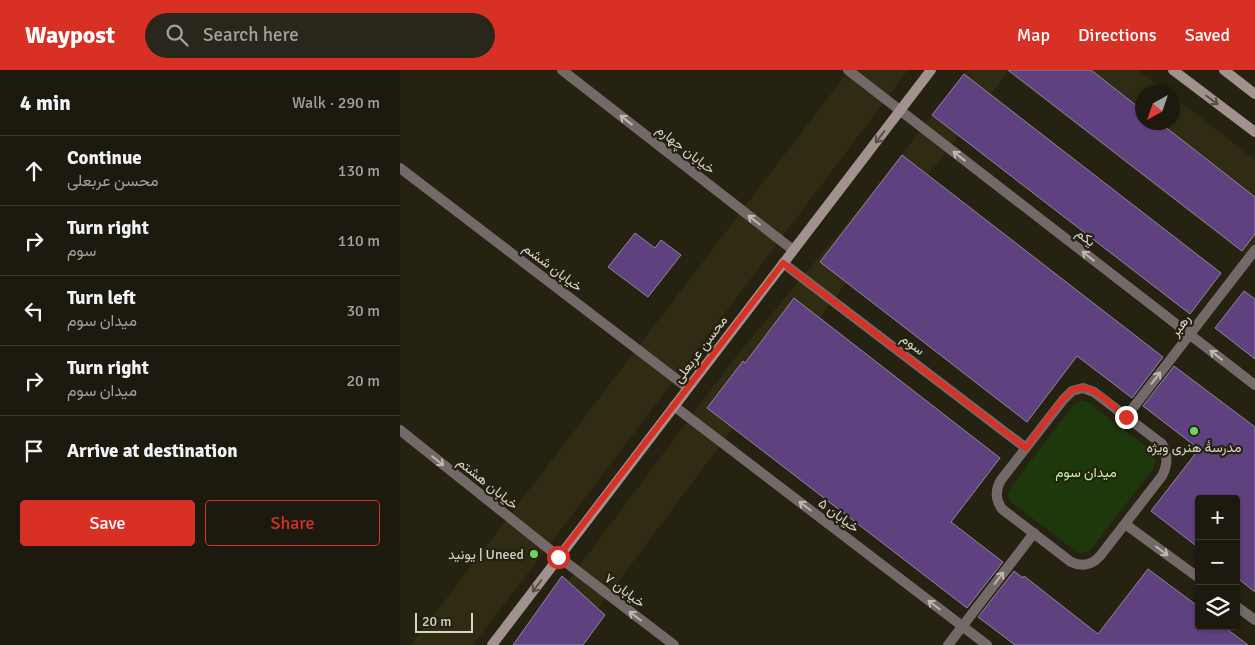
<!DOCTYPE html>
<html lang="en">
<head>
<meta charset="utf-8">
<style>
  :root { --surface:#1c1a0e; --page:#29271c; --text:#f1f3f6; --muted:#a0a19e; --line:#3a382e; --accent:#d93025 }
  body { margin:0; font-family:Signika,Vazirmatn,sans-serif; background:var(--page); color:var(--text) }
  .controls { position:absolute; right:15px; bottom:15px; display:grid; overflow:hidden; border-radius:5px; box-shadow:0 1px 4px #0004 }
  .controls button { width:45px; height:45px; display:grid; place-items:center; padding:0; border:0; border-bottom:1px solid var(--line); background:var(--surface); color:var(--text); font:25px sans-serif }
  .compass { position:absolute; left:735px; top:15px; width:45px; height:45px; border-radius:50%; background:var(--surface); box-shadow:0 1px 4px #0004; rotate:220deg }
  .scale { position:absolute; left:15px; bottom:12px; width:58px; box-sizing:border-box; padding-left:5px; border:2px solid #d6d4c9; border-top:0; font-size:14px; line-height:18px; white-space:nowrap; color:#d6d4c9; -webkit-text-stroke:4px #252212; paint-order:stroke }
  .stop { position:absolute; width:15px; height:15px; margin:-11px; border:4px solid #d93025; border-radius:50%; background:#fff }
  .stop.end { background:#d93025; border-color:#fff; box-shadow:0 1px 5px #0008 }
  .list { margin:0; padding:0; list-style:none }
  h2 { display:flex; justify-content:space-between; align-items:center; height:65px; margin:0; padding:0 20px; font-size:21px }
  h2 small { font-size:16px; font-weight:400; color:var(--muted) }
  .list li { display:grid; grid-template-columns:32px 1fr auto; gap:15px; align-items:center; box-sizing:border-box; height:70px; padding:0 20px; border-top:1px solid var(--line) }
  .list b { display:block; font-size:19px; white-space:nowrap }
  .list p { margin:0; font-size:16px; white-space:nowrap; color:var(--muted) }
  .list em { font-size:16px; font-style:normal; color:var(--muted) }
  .actions { display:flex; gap:10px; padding:15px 20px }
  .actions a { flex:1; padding:11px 0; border:1px solid var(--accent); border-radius:5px; text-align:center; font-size:18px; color:var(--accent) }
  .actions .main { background:var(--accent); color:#fff }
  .icon { flex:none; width:28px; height:28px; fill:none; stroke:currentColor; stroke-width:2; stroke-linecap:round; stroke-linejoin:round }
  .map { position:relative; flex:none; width:855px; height:575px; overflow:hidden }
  header { display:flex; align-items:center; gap:30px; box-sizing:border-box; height:70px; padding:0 25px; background:var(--accent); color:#fff }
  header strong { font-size:24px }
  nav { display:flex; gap:28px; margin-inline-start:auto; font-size:18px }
  .search { width:350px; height:45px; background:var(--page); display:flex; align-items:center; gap:12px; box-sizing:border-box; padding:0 18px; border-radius:28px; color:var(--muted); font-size:19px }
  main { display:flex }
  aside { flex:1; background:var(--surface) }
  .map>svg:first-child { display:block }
</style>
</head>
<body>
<header>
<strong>Waypost</strong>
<div class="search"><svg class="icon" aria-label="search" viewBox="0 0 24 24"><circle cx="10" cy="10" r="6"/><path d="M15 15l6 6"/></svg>Search here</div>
<nav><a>Map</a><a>Directions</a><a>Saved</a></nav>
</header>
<main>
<aside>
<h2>4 min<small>Walk · 290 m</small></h2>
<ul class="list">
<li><svg class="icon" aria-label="ahead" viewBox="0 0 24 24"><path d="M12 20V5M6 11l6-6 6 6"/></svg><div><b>Continue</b><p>محسن عربعلی</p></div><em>130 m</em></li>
<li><svg class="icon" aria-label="right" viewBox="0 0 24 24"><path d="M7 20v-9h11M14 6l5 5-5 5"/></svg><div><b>Turn right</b><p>سوم</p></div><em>110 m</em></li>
<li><svg class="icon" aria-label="left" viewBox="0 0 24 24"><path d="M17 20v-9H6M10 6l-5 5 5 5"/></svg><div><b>Turn left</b><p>میدان سوم</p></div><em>30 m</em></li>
<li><svg class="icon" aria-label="right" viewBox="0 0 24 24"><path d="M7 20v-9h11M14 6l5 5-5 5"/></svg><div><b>Turn right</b><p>میدان سوم</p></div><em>20 m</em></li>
<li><svg class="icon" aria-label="arrive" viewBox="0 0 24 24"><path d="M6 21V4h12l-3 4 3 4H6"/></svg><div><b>Arrive at destination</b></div></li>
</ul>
<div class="actions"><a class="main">Save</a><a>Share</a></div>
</aside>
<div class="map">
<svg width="855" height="575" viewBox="0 0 855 575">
  <rect width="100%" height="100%" fill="#252212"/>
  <!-- built -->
  <path fill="#302b13" d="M449 0H508L201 407 73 575H11Z
    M567 0H738L768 22H742V52H772L773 26 855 90V193L608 2 496 146 420 248 333 358 171 575H120L338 284 470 126Z"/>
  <!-- green -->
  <path fill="#1d390c" d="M681 330 688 332 753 382 756 391 753 399 691 479C687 483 682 484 677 482L610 431 608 424 611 417 672 337Z"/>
  <!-- building -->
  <path fill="#604180" stroke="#90879a" d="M608 0H691L742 40V52H759L855 127V164L842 181Z
    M564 4 821 203 790 244 532 45Z
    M502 85 763 287 732 328 677 286 627 352 420 192Z
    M235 163 255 178 261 170 281 185 248 227 208 197Z
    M844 221 855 229V289L815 258Z
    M394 228 600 388 551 452 603 492 567 538 307 338 343 291 345 293Z
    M774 296 855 357V522L836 507V429H799V478L751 441 799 379 743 336Z
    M748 499 799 537V556H823L848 575H615L578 547 614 501 623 508 624 506 698 564Z
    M162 506 205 545 183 575H113Z"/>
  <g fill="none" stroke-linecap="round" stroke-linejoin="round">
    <!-- street -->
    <path stroke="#736968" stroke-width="10" d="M162 0 393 180
      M448 0 855 315
      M0 98 288 318
      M383 193 626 378
      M683 318 694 322 762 374C768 385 768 394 762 406L700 486C692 495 682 497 671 492L602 439C595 429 595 420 601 410L663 330 672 321Z
      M274 336 587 575
      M726 347 855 180
      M0 360 159 487 274 575
      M725 454 799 508
      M836 536 855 550
      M548 575 634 463"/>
    <!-- secondary -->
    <path stroke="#a1918f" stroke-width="10" d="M773 0 855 62
      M824 0 855 24
      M92 575 531 0"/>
  </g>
  <!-- one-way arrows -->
  <defs><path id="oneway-shaft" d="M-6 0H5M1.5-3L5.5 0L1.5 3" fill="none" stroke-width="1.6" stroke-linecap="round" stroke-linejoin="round" transform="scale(1.25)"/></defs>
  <g stroke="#574e44">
    <use href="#oneway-shaft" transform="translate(812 30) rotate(37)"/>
    <use href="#oneway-shaft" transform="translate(480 67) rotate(127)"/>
    <use href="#oneway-shaft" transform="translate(137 516) rotate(127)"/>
  </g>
  <g stroke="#bdb9b1">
    <use href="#oneway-shaft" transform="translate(226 50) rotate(-142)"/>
    <use href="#oneway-shaft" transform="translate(559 86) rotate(-142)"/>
    <use href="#oneway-shaft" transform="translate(354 150) rotate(-142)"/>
    <use href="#oneway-shaft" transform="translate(688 186) rotate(-142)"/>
    <use href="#oneway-shaft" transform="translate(816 285) rotate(-142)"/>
    <use href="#oneway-shaft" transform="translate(756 308) rotate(-52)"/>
    <use href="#oneway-shaft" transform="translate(38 391) rotate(39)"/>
    <use href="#oneway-shaft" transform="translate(405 436) rotate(-143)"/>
    <use href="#oneway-shaft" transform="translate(762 481) rotate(37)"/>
    <use href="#oneway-shaft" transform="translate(599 508) rotate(-53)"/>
    <use href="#oneway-shaft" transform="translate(534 535) rotate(-143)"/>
    <use href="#oneway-shaft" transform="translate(235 546) rotate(-143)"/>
  </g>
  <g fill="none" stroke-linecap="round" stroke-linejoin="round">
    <!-- route -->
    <path stroke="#d93025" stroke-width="6" d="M158 487 383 193 626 378C636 365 661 327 673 320 678 318 684 317 689 319 702 324 715 338 726 347"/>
  </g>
  <!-- markers -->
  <g fill="#6fd360" stroke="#252212" stroke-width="2">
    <circle cx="794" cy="361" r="5"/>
    <circle cx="134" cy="484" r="5"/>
  </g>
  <g text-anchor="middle" stroke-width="4.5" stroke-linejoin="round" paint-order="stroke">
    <!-- street labels -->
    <g font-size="14" fill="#d6d4c9" stroke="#252212">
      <text transform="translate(286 79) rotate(38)" y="5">خیابان چهارم</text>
      <text transform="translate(686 167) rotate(38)" y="5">یکم</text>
      <text transform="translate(153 197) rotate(37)" y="5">خیابان ششم</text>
      <text transform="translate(780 255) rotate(-52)" y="5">رهبر</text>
      <text transform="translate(513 274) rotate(37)" y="5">سوم</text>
      <text transform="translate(300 279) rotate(-53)" y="5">محسن عربعلی</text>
      <text transform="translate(88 413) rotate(39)" y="5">خیابان هشتم</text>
      <text transform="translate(439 445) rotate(37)" y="5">خیابان ۵</text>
      <text transform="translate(225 520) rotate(37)" y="5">خیابان ۷</text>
    </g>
    <!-- poi labels -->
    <g font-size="14" fill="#d6d4c9" stroke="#252212">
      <text x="794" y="382">مدرسهٔ هنری ویژه</text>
      <text x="124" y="489" text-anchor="end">یونید | Uneed</text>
    </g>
    <!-- park labels -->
    <g font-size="14" fill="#b9f79b" stroke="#252212">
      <text x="686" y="407">میدان سوم</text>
    </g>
  </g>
</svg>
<div class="controls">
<button>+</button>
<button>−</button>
<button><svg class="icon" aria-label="layers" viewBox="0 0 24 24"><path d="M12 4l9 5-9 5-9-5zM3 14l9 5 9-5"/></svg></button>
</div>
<svg class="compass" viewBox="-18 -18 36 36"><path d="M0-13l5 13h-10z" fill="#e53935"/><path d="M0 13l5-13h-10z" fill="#a0a19e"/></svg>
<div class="scale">20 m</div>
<div class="stop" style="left:158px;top:487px"></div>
<div class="stop end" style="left:726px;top:347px"></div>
</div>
</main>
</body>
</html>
